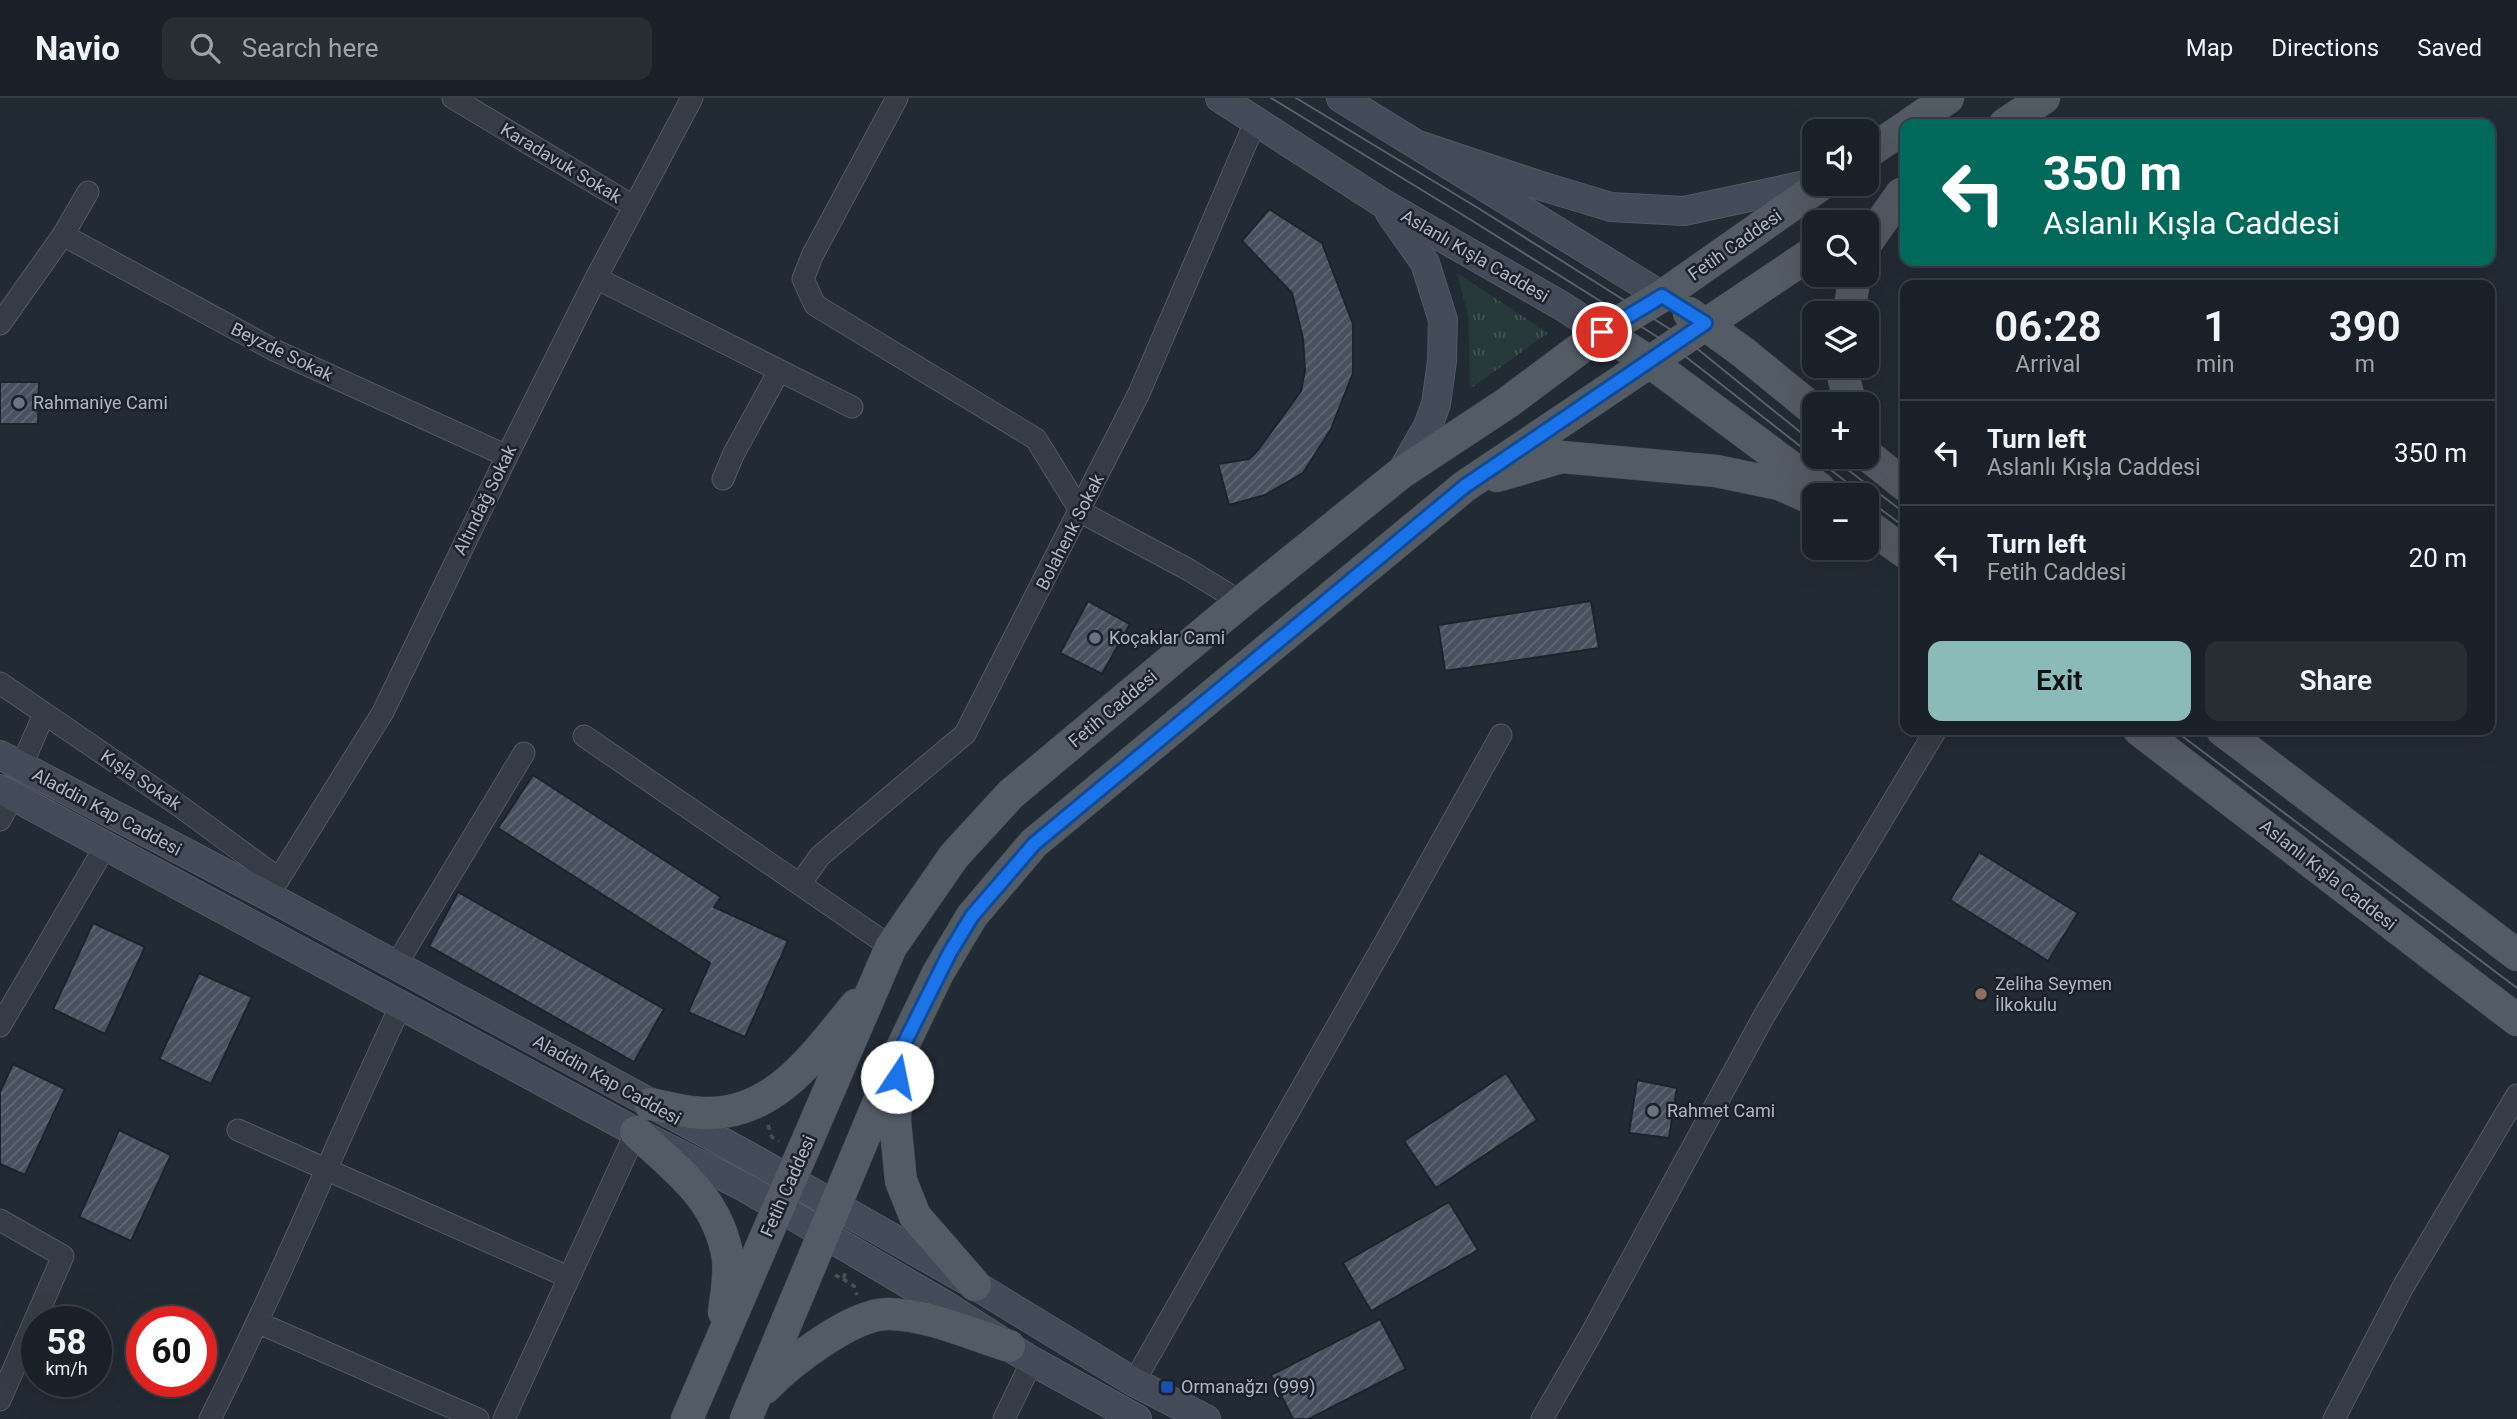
<!DOCTYPE html>
<meta charset="utf-8">
<style>
body{margin:0;font-family:Roboto,sans-serif;background:#272d33;color:#f1f3f6;height:100vh;display:flex;flex-direction:column;font-size:26px;white-space:nowrap}
*{box-sizing:border-box;margin:0}
p{font-size:23px;color:#9fa3a7}
.icon{flex:none;width:38px;height:38px;fill:none;stroke:currentColor;stroke-width:2;stroke-linecap:round;stroke-linejoin:round}
.map{position:relative;flex:1;overflow:hidden}
.drawer{position:absolute;left:1900px;top:182px;width:595px;height:455px;display:flex;flex-direction:column;background:#1a2027;border-radius:14px;box-shadow:0 7px 28px #0002,0 0 0 2px #383e44}
.drawer>*{flex:none}
.banner{position:absolute;left:1900px;top:21px;width:595px;height:147px;border-radius:14px;box-shadow:0 7px 28px #0002,0 0 0 2px #383e44;background:#00695c;color:#fff;overflow:hidden}
.tools{position:absolute;left:1802px;top:21px;display:grid;gap:14px}
.tools a{display:grid;place-items:center;width:77px;height:77px;border-radius:14px;background:#1a2027;box-shadow:0 7px 28px #0002,0 0 0 2px #383e44;font-size:35px}
.speed{position:absolute;left:21px;top:1208px;display:flex;gap:14px;font-size:35px;font-weight:700;text-align:center}
.speed>*{display:grid;place-content:center;width:91px;height:91px;border-radius:50%;background:#1a2027;box-shadow:0 7px 28px #0002,0 0 0 2px #383e44;line-height:1}
.speed small{font-size:18px;font-weight:400}
.speed .limit{border:10px solid #d22;background:#fff;color:#111}
.pin{position:absolute;display:grid;place-items:center;width:60px;height:60px;color:#fff;margin:-30px;border:4px solid #fff;border-radius:50%;box-shadow:0 2px 7px #0007}
.me{position:absolute;width:77px;margin:-38px;rotate:11deg;stroke-linejoin:round;filter:drop-shadow(0 0 5px #0008)}
.turn{display:flex;align-items:center;gap:24px;height:147px;padding:0 28px;font-size:32px}
.turn .icon{width:91px;height:91px;stroke-width:2.5}
.turn b{display:block;font-size:49px;line-height:60px}
.eta{display:flex;justify-content:space-evenly;align-items:center;height:119px;text-align:center}
.eta b{font-size:42px;font-weight:600;line-height:49px}
.button{display:flex;gap:14px;margin-top:auto;padding:14px 28px}
.button a{flex:1;height:80px;border-radius:14px;background:#8bbbb9;color:#111;font-size:28px;font-weight:600;line-height:80px;text-align:center}
.button a+a{background:#272d33;color:#f1f3f6}
ul{padding:0;list-style:none}
li{display:flex;align-items:center;gap:21px;height:105px;padding:0 28px;border-top:2px solid #383e44}
li div{flex:1}
li b{display:block;font-size:26px}
li em{font-style:normal}
header{display:flex;align-items:center;gap:42px;box-sizing:border-box;height:98px;padding:0 35px;background:#1a2027;border-bottom:2px solid #383e44}
header strong{font-size:33px}
nav{display:flex;gap:38px;margin-inline-start:auto;font-size:24px}
.search{width:490px;height:63px;background:#272d33;display:flex;align-items:center;gap:18px;box-sizing:border-box;padding:0 24px;border-radius:14px;color:#9fa3a7;font-size:26px}
.map>svg:first-child{display:block}
</style>
<header>
<strong>Navio</strong>
<div class="search"><svg class="icon" aria-label="search" viewBox="0 0 24 24"><circle cx="10" cy="10" r="6"/><path d="M15 15l6 6"/></svg>Search here</div>
<nav><a>Map</a><a>Directions</a><a>Saved</a></nav>
</header>
<div class="map">
<svg width="2517" height="1321" viewBox="0 0 2517 1321">
<defs>
<pattern id="grass-tufts" width="24" height="20" patternUnits="userSpaceOnUse" patternTransform="scale(1.75)"><rect width="24" height="20" fill="#263837"/><path d="M3 7l-1-3M5 7V3M7 7l1-3M15 17l-1-3M17 17v-4M19 17l1-3" fill="none" stroke="#435352"/></pattern>
<pattern id="building-hatch" width="6" height="6" patternUnits="userSpaceOnUse" patternTransform="scale(1.75)"><rect width="6" height="6" fill="#48515e"/><path d="M-1 1l2-2M0 6l6-6M5 7l2-2" fill="none" stroke="#606873"/></pattern>
</defs>
<rect width="100%" height="100%" fill="#222a34"/>
<path fill="url(#grass-tufts)" d="M1457 175 1548 235 1470 291 1468 218Z"/>
<path fill="url(#building-hatch)" stroke="#1c232c" stroke-width="2" d="M1269 111 1322 145 1353 226V275L1331 331 1303 375 1265 397 1229 407 1218 366 1249 361 1258 352 1301 293 1305 273 1303 241 1292 195 1242 143Z
M0 284H39L38 326H0Z
M1088 503 1130 526 1102 576 1060 555Z
M1591 503 1599 550 1445 573 1438 527Z
M533 677 721 799 714 809 788 843 745 939 688 914 710 865 498 730Z
M1979 754 2078 815 2048 863 1950 802Z
M458 794 664 911 634 964 429 848Z
M93 825 145 849 105 936 53 911Z
M199 875 252 899 211 986 159 961Z
M13 966 65 991 25 1077 0 1066V994Z
M1506 975 1537 1022 1436 1090 1404 1043Z
M1637 982 1677 990 1669 1040 1629 1035Z
M119 1032 171 1057 131 1143 79 1119Z
M1449 1104 1478 1152 1371 1213 1343 1165Z
M1380 1221 1406 1271 1309 1321H1293L1271 1277Z"/>
<g fill="none" stroke-linecap="round" stroke-linejoin="round">
<defs>
<path id="street" d="M453 0 633 108
M897 0 812 158 803 181 815 207 1036 341 1081 414 1189 472 1241 504
M63 137 274 252 507 358
M596 180 852 309
M0 226 63 137 88 94
M723 381 734 355 779 273
M0 585 181 709 279 781
M584 638 891 849
M21 669 44 616
M0 722 13 698
M800 786 820 758 965 636 1139 295 1256 22
M268 798 383 614 507 358 596 180 692 0
M396 867 524 655
M0 928 106 747
M238 1032 568 1179
M0 1122 63 1158 0 1302
M259 1225 478 1321
M1134 1284 1391 834 1501 637
M210 1321C279 1185 336 1045 401 907
M504 1321 636 1034
M1004 1321 1032 1263
M1542 1321 1591 1236 1764 918 1936 632
M2334 1321 2404 1187 2517 997"/>
<path id="secondary" d="M1220 0 1384 106 1562 208 1602 234
M1341 0 1662 198
M1418 47 1538 87 1611 109 1684 113 1815 85
M1390 115 1425 165 1443 222 1442 263 1436 306 1428 328 1401 375
M0 657 268 798 750 1059 975 1187 1134 1284 1206 1321
M0 691 636 1034 746 1090 948 1209 1032 1263 1137 1321"/>
<path id="primary" d="M1910 26 1948 0
M2005 26 2044 0
M1867 55 1906 29
M1867 144 1901 96
M1689 215 1744 255 1815 313
M1849 215 1855 177
M1602 234 1650 264 1819 390
M1845 268 1844 282 1851 306
M1867 357 1906 388
M1497 378 1562 359 1716 373 1779 386 1815 402
M1867 427 1906 455
M2139 632 2517 922
M2222 632 2517 857
M897 979 895 1023 901 1083 915 1118 975 1187
M650 1006C667 1009 686 1015 703 1015 775 1018 815 956 856 907
M636 1034C677 1072 719 1101 728 1161 730 1178 726 1198 724 1214
M765 1290C789 1265 853 1215 889 1216 930 1217 970 1236 1009 1248
M687 1321 891 849 954 758 1011 696 1241 504 1401 375 1507 305 1602 234 1662 198 1822 86
M746 1321 898 958 938 875 972 818 1034 745 1465 388 1815 153"/>
</defs>
<use href="#street" stroke="#525963" stroke-width="23"/>
<use href="#secondary" stroke="#525963" stroke-width="30"/>
<use href="#primary" stroke="#3e454f" stroke-width="33"/>
<path stroke="#435355" stroke-width="3.5" stroke-dasharray="5 5" stroke-linecap="butt" d="M768 1027 772 1039 779 1043
M835 1177 843 1181 846 1174
M843 1181 854 1188 857 1197"/>
<use href="#street" stroke="#353c45" stroke-width="21"/>
<use href="#secondary" stroke="#434b58" stroke-width="28"/>
<use href="#primary" stroke="#535b65" stroke-width="32"/>
<path stroke="#57606c" stroke-width="2" d="M1271 0 1471 122 1672 248 1863 397
M1296 0 1478 110 1684 240 1815 346
M1831 359 1906 416
M1867 401 1906 430
M2174 632 2517 890"/>
</g>
<g fill="none" stroke-linecap="round" stroke-linejoin="round">
<defs>
<path id="route" d="M897 979 898 958 949 856 972 818 1034 746 1465 388 1705 225 1662 198 1602 234"/>
</defs>
<use href="#route" stroke="#114b97" stroke-width="18"/>
<use href="#route" stroke="#1a73e8" stroke-width="12"/>
</g>
<g fill="#6b7280" stroke="#1a212a" stroke-width="2.5">
<circle cx="19" cy="305" r="7"/>
<circle cx="1095" cy="540" r="7"/>
<circle cx="1653" cy="1013" r="7"/>
</g>
<circle fill="#8d6e63" stroke="#1a212a" stroke-width="2.5" cx="1981" cy="896" r="7"/>
<rect fill="#1a4fb4" stroke="#1a212a" stroke-width="2.5" x="1160" y="1282" width="14" height="14" rx="3.5"/>
<g text-anchor="middle" stroke-width="5" stroke-linejoin="round" paint-order="stroke">
<g font-size="18" fill="#afb6c2" stroke="#1a212a">
<text transform="translate(561 65) rotate(31)" y="6">Karadavuk Sokak</text>
<text transform="translate(1735 147) rotate(-35)" y="6">Fetih Caddesi</text>
<text transform="translate(1475 158) rotate(30)" y="6">Aslanlı Kışla Caddesi</text>
<text transform="translate(282 254) rotate(26)" y="6">Beyzde Sokak</text>
<text transform="translate(485 402) rotate(-64)" y="6">Altındağ Sokak</text>
<text transform="translate(1070 434) rotate(-63)" y="6">Bolahenk Sokak</text>
<text transform="translate(1113 611) rotate(-40)" y="6">Fetih Caddesi</text>
<text transform="translate(141 682) rotate(34)" y="6">Kışla Sokak</text>
<text transform="translate(107 714) rotate(28)" y="6">Aladdin Kap Caddesi</text>
<text transform="translate(2328 777) rotate(38)" y="6">Aslanlı Kışla Caddesi</text>
<text transform="translate(607 982) rotate(29)" y="6">Aladdin Kap Caddesi</text>
<text transform="translate(788 1088) rotate(-66)" y="6">Fetih Caddesi</text>
</g>
<g font-size="18" fill="#afb6c2" stroke="#1a212a" text-anchor="start">
<text x="33" y="311">Rahmaniye Cami</text>
<text x="1109" y="546">Koçaklar Cami</text>
<text x="1995" y="892">Zeliha Seymen<tspan x="1995" dy="21">İlkokulu</tspan></text>
<text x="1667" y="1019">Rahmet Cami</text>
<text x="1181" y="1295">Ormanağzı (999)</text>
</g>
</g>
</svg>
<div class="tools">
<a><svg class="icon" aria-label="sound" viewBox="0 0 24 24"><path d="M4 9h4l5-4v14l-5-4H4zM17 9q2 3 0 6"/></svg></a>
<a><svg class="icon" aria-label="search" viewBox="0 0 24 24"><circle cx="10" cy="10" r="6"/><path d="M15 15l6 6"/></svg></a>
<a><svg class="icon" aria-label="layers" viewBox="0 0 24 24"><path d="M12 4l9 5-9 5-9-5zM3 14l9 5 9-5"/></svg></a>
<a>+</a>
<a>−</a>
</div>
<div class="speed"><div>58<small>km/h</small></div><div class="limit">60</div></div>
<div class="pin" style="left:1602px;top:234px;background:#d93025"><svg class="icon" aria-label="arrive" viewBox="0 0 24 24"><path d="M6 21V4h12l-3 4 3 4H6"/></svg></div>
<svg class="me" style="left:897px;top:979px" viewBox="-20 -20 40 40"><circle r="19" fill="#fff"/><path d="M0-13L10 11 0 6-10 11z" fill="#1a73e8"/></svg>
<div class="banner">
<div class="turn"><svg class="icon" aria-label="left" viewBox="0 0 24 24"><path d="M17 20v-9H6M10 6l-5 5 5 5"/></svg><div><b>350 m</b>Aslanlı Kışla Caddesi</div></div>
</div>
<section class="drawer">
<div class="eta">
<div><b>06:28</b><p>Arrival</p></div>
<div><b>1</b><p>min</p></div>
<div><b>390</b><p>m</p></div>
</div>
<ul>
<li><svg class="icon" aria-label="left" viewBox="0 0 24 24"><path d="M17 20v-9H6M10 6l-5 5 5 5"/></svg><div><b>Turn left</b><p>Aslanlı Kışla Caddesi</p></div><em>350 m</em></li>
<li><svg class="icon" aria-label="left" viewBox="0 0 24 24"><path d="M17 20v-9H6M10 6l-5 5 5 5"/></svg><div><b>Turn left</b><p>Fetih Caddesi</p></div><em>20 m</em></li>
</ul>
<div class="button"><a>Exit</a><a>Share</a></div>
</section>
</div>
